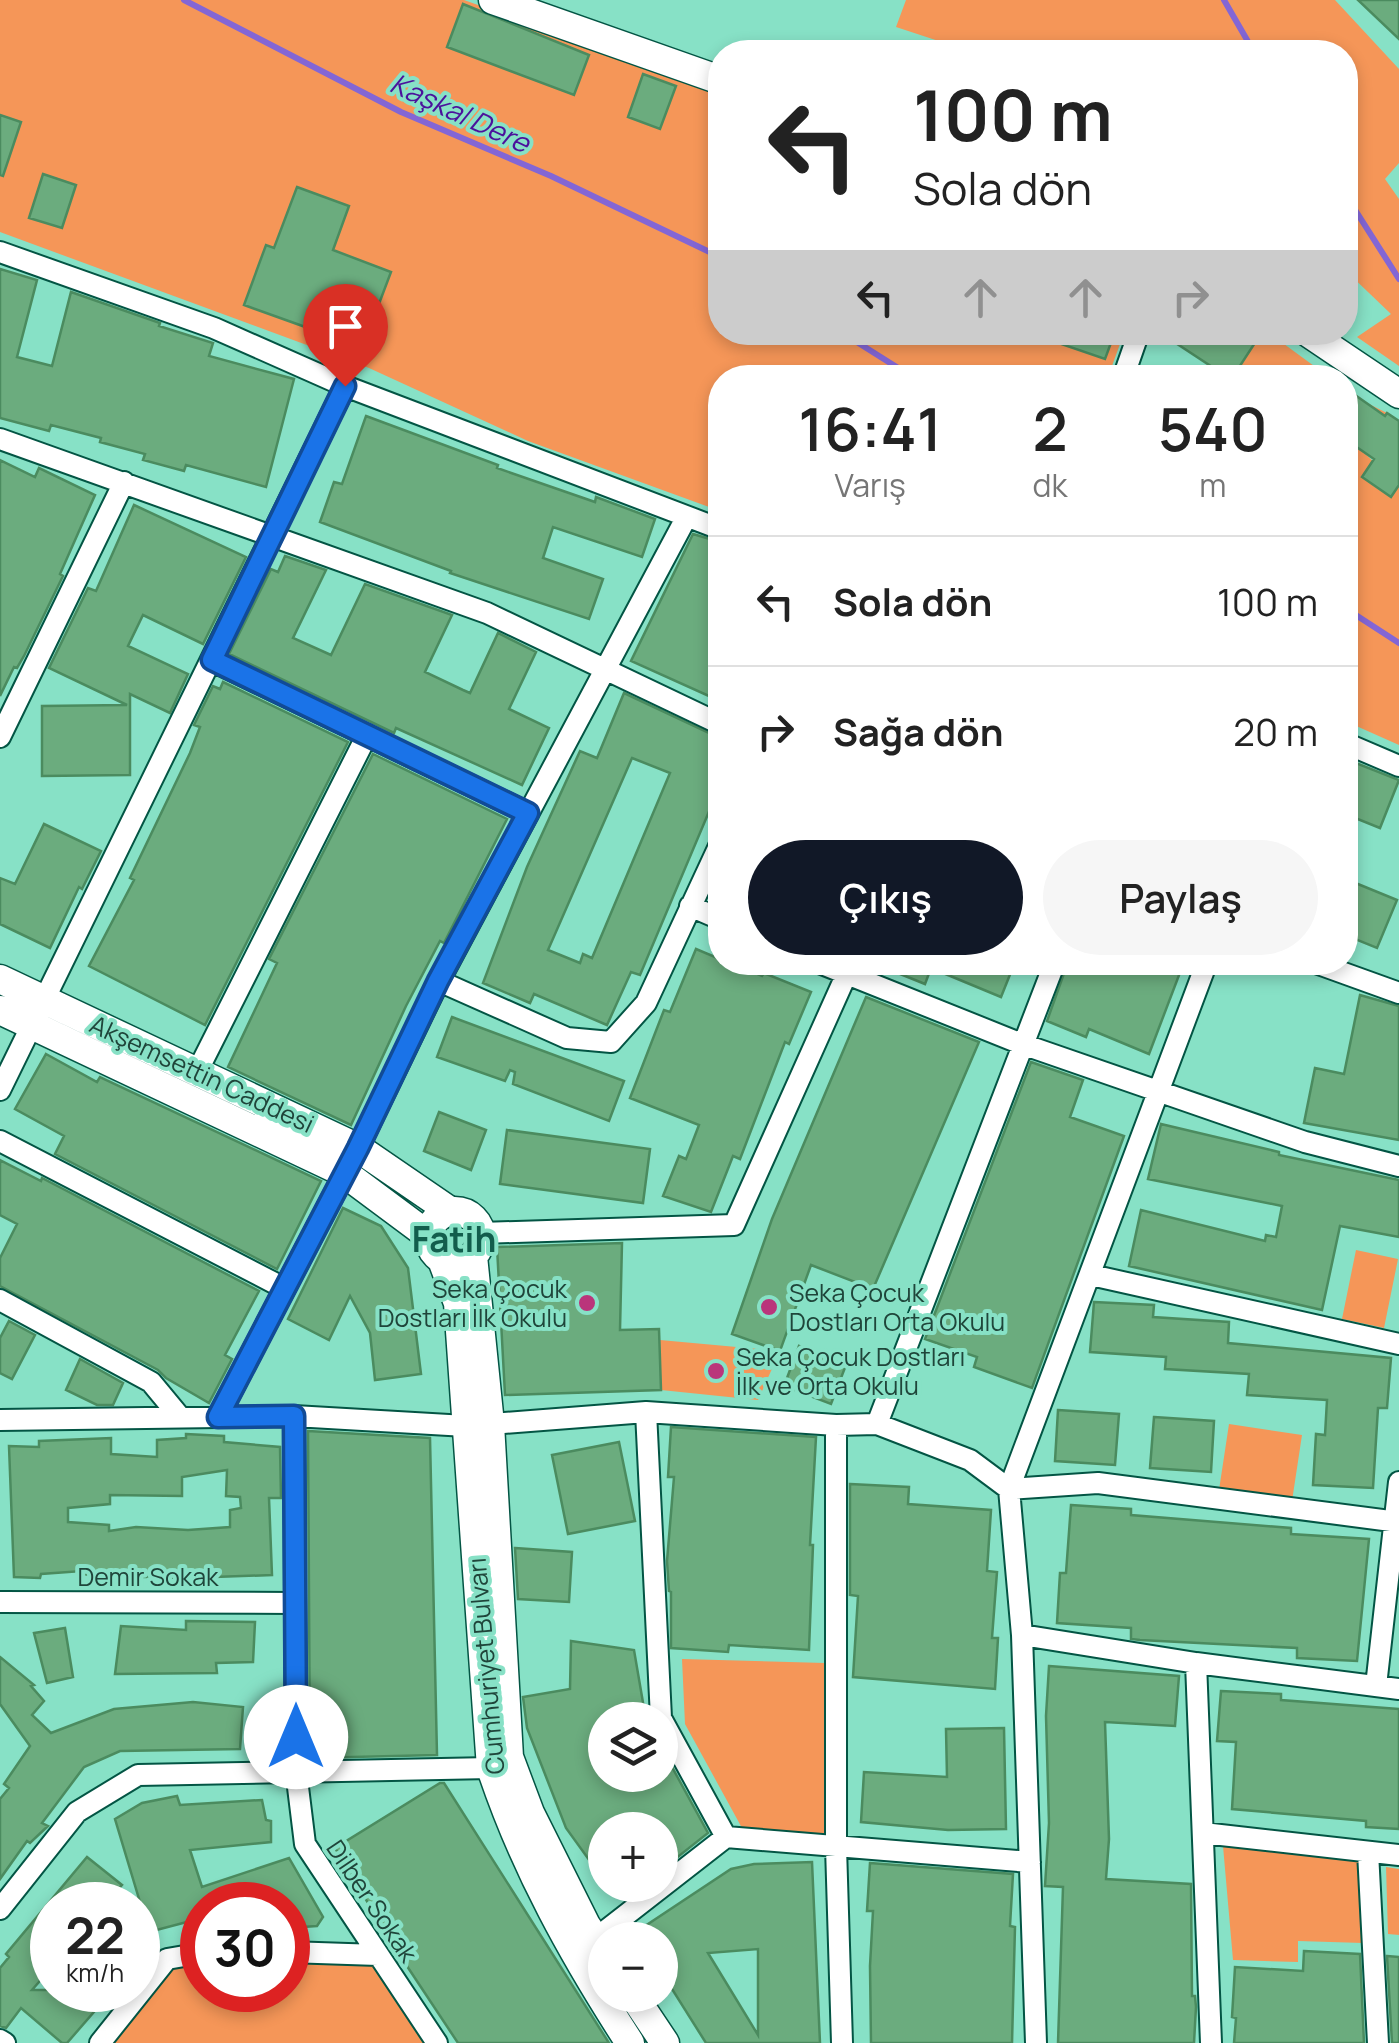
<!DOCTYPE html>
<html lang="tr">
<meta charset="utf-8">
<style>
body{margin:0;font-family:Manrope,sans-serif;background:#f6f6f6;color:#222;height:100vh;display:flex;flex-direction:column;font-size:38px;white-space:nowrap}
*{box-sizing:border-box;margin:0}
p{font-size:32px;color:#767676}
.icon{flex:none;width:55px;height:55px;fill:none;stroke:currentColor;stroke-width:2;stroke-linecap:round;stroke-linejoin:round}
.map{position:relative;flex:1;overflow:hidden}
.drawer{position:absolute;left:708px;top:365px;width:650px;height:610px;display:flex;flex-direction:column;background:#fff;border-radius:40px;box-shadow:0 5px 15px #0003}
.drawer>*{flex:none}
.top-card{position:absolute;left:708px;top:40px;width:650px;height:305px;border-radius:40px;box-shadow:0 5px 15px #0003;background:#fff;color:#222;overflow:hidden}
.fabs{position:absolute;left:588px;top:1702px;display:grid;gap:20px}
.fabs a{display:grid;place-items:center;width:90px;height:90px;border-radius:50%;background:#fff;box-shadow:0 5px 15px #0003;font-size:50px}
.speed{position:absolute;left:30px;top:1882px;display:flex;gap:20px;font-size:50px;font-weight:700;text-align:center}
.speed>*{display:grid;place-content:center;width:130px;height:130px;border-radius:50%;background:#fff;box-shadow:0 5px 15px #0003;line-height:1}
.speed small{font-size:25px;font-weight:400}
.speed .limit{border:15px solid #d22;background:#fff;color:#111}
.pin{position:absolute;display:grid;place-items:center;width:85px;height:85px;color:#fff;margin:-102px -42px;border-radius:50% 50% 50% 0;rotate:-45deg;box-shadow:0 0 10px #0007}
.pin .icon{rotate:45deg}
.me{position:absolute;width:110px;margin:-55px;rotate:0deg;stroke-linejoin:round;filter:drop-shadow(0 0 8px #0008)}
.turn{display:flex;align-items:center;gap:35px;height:210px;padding:0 40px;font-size:45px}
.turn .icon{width:130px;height:130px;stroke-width:2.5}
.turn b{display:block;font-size:70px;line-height:85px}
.lanes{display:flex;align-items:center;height:95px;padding:0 40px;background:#0003;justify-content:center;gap:50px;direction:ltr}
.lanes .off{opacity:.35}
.eta{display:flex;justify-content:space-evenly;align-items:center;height:170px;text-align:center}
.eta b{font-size:60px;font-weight:600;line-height:70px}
.primary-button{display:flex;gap:20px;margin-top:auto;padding:20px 40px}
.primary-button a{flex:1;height:115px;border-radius:60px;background:#111827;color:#fff;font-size:40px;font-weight:600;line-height:115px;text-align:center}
.primary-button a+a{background:#f6f6f6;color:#222}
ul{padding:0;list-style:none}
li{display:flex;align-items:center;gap:30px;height:130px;padding:0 40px;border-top:2px solid #e0e0e0}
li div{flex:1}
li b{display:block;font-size:38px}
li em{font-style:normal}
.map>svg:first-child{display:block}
</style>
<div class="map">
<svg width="1399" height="2043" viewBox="0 0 1399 2043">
<rect width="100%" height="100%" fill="#87e1c6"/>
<path fill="#f59658" d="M0 0H464L720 92V332L1124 333 1108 377 720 378V511L528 441 369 368 0 232Z
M906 0H1335L1399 69V163L1385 179 1399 199V366L1357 337 1391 314 1345 270V52H972L896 27Z
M1256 332 1269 333 1325 374 1322 378H1225L1232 369 1236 371 1259 338Z
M1363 401 1387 413 1362 451 1399 485V745L1345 721V427Z
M1356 1250 1398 1259 1384 1328 1342 1319Z
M660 1340 780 1351 758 1400 661 1390Z
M1229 1424 1302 1435 1292 1501 1219 1490Z
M682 1659 825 1663V1835L742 1828 685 1724Z
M1223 1846 1359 1858 1363 1943 1298 1941V1962L1233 1960Z
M1386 1867 1399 1869V1935L1388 1934Z
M288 1952 378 1955 437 2043H100L167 1959 202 1953V1990H288Z"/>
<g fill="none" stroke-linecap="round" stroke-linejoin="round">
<path stroke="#8366d5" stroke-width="6" d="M184 0 401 112 551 176 720 257
M1224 0 1254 52
M1345 194 1399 279
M841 332 914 378
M1345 608 1399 643"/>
</g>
<path fill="#6bac7e" stroke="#4b8b5f" stroke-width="2.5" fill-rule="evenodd" d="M1358 0H1399V39Z
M463 4 589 55 574 95 447 47Z
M643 74 676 86 660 129 628 117Z
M0 115 21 122 3 176 0 175Z
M43 174 76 185 62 228 29 218Z
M297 187 349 206 333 250 391 272 365 341 313 322 311 329 244 305 266 245 274 248Z
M0 269 37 280 17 357 52 366 71 292 160 323 159 326 213 343 209 356 294 379 266 487 186 465 184 471 143 460 145 454 100 442 101 438 51 425 49 431 0 418Z
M1036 332H1115L1105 359 1035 335Z
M1159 332H1262L1236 372 1232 369 1226 376Z
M1345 388 1385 416 1387 413 1399 421V485L1391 497 1362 477 1374 459 1345 439Z
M366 416 498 465 497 468 595 502 596 497 655 519 642 557 553 527 543 558 603 579 589 619 450 573 451 571 320 522 334 482 342 484Z
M0 460 35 477 39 468 95 495 60 574 63 576 24 656 17 668 14 667 0 696Z
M134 505 246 557 203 644 143 615 128 646 188 674 170 713 130 694V775L42 776V706L127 705 49 668 88 588 96 591Z
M693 534 720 542V701L631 661Z
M285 556 326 570 293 638 331 655 365 584 452 615 425 672 463 690 470 693 498 633 536 652 509 709 549 728 522 785 396 728 394 733 229 654 271 569 278 572Z
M223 682 348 742 205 1025 89 966 134 880 130 878 190 753 200 727 194 725 213 686 220 689Z
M624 693 720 738V797L716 795 640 975 631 972 607 1025 534 994 530 1003 483 983 527 867 580 751 597 758ZM632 758 670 773 592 958 583 954 580 963 548 950Z
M373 754 507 819 444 943 440 941 406 1006 351 1125 228 1067 277 963 269 959Z
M1356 763 1399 780 1380 828 1345 814V791Z
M44 824 101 851 82 889 79 887 50 948 0 924V878L15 884Z
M1353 882 1397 900 1377 948 1345 935V903Z
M696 949 720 959V962H730L762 976 764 973 811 992 789 1044 785 1042 740 1159 733 1156 711 1212 663 1196 679 1156 686 1159 699 1125 630 1098 664 1010 670 1012Z
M934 962H1015L1001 997 931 968 925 984 873 963Z
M1068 962H1184L1149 1054 1089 1029 1086 1037 1047 1021Z
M1360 995 1399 1006V1140L1304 1123 1315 1068 1344 1074Z
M866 997 979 1042 873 1289 811 1265 780 1351 732 1334 772 1219Z
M452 1017 624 1081 609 1121 513 1084 515 1072 510 1070 505 1081 437 1057Z
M46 1054 97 1082 100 1077 321 1181 277 1269 55 1154 64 1136 15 1109Z
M1031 1062 1083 1080 1070 1117 1124 1136 1032 1388 974 1367 977 1357 925 1339Z
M439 1112 486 1130 471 1170 424 1151Z
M1161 1124 1279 1152V1155L1399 1180V1237L1340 1226 1322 1310 1129 1266 1141 1210 1265 1241 1266 1235 1276 1237 1282 1206 1148 1179Z
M507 1130 650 1149 643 1203 500 1184Z
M0 1160 41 1181 42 1178 259 1291 225 1355 232 1359 209 1403 166 1378 158 1370 0 1286V1258L17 1224 0 1215Z
M343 1208 381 1226 408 1268 421 1374 375 1380 370 1333 350 1296 329 1340 288 1319Z
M622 1243 620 1330 659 1329 661 1390 505 1395 497 1247Z
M1094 1302 1154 1305 1153 1317 1229 1322 1228 1343 1391 1358 1387 1408H1378L1373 1488 1313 1485 1316 1434 1325 1435 1327 1400 1247 1395 1249 1374 1165 1369 1166 1357 1090 1352Z
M9 1321 35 1335 12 1379 0 1373V1338Z
M799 1346 846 1365 831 1404 784 1386Z
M80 1359 123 1383 113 1405H97L66 1390Z
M1058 1410 1119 1414 1115 1465 1055 1461Z
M1154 1417 1214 1421 1211 1472 1150 1468Z
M671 1427 816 1437 810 1545H813L809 1650 729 1645 728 1652 671 1648V1592L669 1591 667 1561 674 1477H668Z
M308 1431 430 1438 437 1755 310 1758Z
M186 1434 224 1436V1442L280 1447 281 1498H269L272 1575 186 1578 107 1576 82 1574V1571L41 1574 40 1578 14 1577 9 1446 39 1447V1441L111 1438V1454L157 1457V1440L186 1438ZM227 1470 226 1496 240 1497 241 1508 230 1510V1527L188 1530 136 1527 109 1531V1525L68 1522V1508L110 1504V1495L182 1496V1477Z
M619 1442 635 1521 568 1534 552 1455Z
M850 1484 909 1487 908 1504 991 1510 987 1571 997 1572 992 1638H998L995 1689 853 1677 858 1596 850 1595Z
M1071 1505 1131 1509V1515L1291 1528V1534L1369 1539 1357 1661 1297 1658V1648L1140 1640 1131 1639V1628L1057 1623 1060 1573H1066Z
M515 1548 572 1552 569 1602 518 1599Z
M186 1621 255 1622 253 1662 216 1663 217 1673 115 1674 121 1626 186 1630Z
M65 1628 73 1677 47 1683 34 1633Z
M571 1641 634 1650 646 1720H605V1775H660V1745L708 1833 660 1871V1830H605V1882L566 1828 527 1728 523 1697 570 1689Z
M0 1657 34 1685 31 1686 44 1701 32 1715 51 1733 114 1709 193 1702 243 1707 240 1749 120 1751 84 1767 42 1823 48 1826 30 1843 27 1841 0 1879V1799L9 1788 4 1784 30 1746 0 1704Z
M1049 1666 1179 1676 1175 1726 1105 1722 1109 1839 1106 1879 1191 1884 1192 1996H1195L1196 2007 1194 2043H1058L1063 1887 1045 1886 1049 1823 1046 1716Z
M1221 1691 1281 1694V1700L1399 1709V1829L1366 1827V1821L1232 1809 1236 1742 1217 1741Z
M1004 1728 1006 1829 948 1830 861 1822 864 1772 947 1777 946 1729Z
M440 1783H444L609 2043H458L395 1948 335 1848Z
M177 1796 180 1805 262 1800 266 1820 271 1821V1842L190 1850 202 1887 289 1858 323 1917 317 1926 288 1928V1905H202V1918L149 1932 115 1819 142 1803Z
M87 1857 122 1885 104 1905H52V1967L32 1990H113L67 2043H62L21 2008 6 2028 0 2026V1968L9 1957 6 1954Z
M812 1862 820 2043H706L660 1970V1940H624L731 1869 754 1864ZM758 1949V2035L708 1953Z
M870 1863 1013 1874 1010 1926 1015 1927 1012 2043H871L870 1966 873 1911H867Z
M1304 1951 1360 1954 1364 2043H1234L1236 2018 1232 2017 1235 1967 1303 1971Z
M1387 1956 1399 1957V2043H1392Z"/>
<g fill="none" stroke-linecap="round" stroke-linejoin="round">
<defs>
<path id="minor" d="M0 252 214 328 345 386 720 529
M1123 378 1139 332
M0 439 487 613 720 724
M212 661 528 813
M0 737 124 482
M1345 743 1399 766
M690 906 720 919
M817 962 1022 1044 1305 1142 1399 1166
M1207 962 1009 1489 1098 1483 1399 1522
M1313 962 1399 993
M439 981 567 1038 611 1042 646 1003 720 844
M197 1072 367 735
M0 1090 345 386
M0 1141 284 1288
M481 1233 734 1225 852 962
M1091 1275 1399 1344
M0 1300 151 1382 180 1417
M646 1412 661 1718 726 1837 1030 1862
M294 1416 296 1771 305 1844 437 2043
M218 1417 358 1148 439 981 686 518
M0 1420 294 1416 466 1426 646 1412 836 1425 877 1424 970 1460 1009 1489 1022 1635 1036 2043
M877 1424 1055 962
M836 1425V1847L842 2043
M0 1602 295 1603
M1022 1635 1196 1663 1399 1689
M1196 1663 1211 2043
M1376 1686 1399 1482
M1203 1833 1399 1855
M1368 1852 1378 2043
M0 1909 77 1812 138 1775 491 1768 503 1761
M586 1946 726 1837
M288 1952 378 1955
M0 2040 5 2043
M100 2043 167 1959 202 1953"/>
<path id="secondary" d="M493 0 720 80
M1307 332 1399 394
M0 979 358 1148 450 1211
M0 1010 343 1172 429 1236
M429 1237a26 26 0 1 1 52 0a26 26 0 1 1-52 0Z
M473 1256 490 1424 509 1757 530 1813 586 1925 605 1954
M442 1260 458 1303 491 1768C524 1867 573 1955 630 2043
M633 1995 665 2043"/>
</defs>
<use href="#minor" stroke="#035544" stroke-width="24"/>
<use href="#secondary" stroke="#035544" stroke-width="31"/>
<use href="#minor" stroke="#fff" stroke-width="20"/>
<use href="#secondary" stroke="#fff" stroke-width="28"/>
</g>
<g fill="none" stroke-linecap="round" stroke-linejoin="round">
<defs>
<path id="route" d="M296 1737 294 1416 218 1417 358 1148 438 981 528 813 212 660 345 386"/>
</defs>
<use href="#route" stroke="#114b97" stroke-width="25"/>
<use href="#route" stroke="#1a73e8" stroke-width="18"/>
</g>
<g fill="#ba357b" stroke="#87e1c6" stroke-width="4">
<circle cx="587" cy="1303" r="10"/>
<circle cx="769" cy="1307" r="10"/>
<circle cx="716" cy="1371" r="10"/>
</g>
<g text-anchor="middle" stroke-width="8" stroke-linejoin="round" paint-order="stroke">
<g font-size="25" fill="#1f453a" stroke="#87e1c6">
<text transform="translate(202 1074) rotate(25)" y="9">Akşemsettin Caddesi</text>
<text x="148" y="1586">Demir Sokak</text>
<text transform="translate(486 1666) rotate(-95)" y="9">Cumhuriyet Bulvarı</text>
<text transform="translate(372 1901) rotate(56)" y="9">Dilber Sokak</text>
</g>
<g font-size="25" fill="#1f453a" stroke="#87e1c6" text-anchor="start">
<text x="567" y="1298" text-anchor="end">Seka Çocuk<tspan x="567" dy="29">Dostları İlk Okulu</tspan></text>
<text x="789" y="1302">Seka Çocuk<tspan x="789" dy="29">Dostları Orta Okulu</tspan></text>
<text x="736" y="1366">Seka Çocuk Dostları<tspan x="736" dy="29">İlk ve Orta Okulu</tspan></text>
</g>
<g font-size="28" font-style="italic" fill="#4b129c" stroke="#87e1c6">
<text transform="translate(460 113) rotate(25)" y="10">Kaşkal Dere</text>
</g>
<g font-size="35" font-weight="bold" fill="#125d4c" stroke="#87e1c6">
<text x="454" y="1252">Fatih</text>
</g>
</g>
</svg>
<div class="fabs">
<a><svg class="icon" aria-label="layers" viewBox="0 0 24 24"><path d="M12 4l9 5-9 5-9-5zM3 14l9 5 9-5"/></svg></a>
<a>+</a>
<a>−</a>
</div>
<div class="speed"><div>22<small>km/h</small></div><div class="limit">30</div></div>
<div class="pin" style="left:345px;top:386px;background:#d93025"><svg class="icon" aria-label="arrive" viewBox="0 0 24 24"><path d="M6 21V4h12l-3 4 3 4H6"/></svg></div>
<svg class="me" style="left:296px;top:1737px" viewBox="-20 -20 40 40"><circle r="19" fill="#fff"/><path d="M0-13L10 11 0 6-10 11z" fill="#1a73e8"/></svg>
<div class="top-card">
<div class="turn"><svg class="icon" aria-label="left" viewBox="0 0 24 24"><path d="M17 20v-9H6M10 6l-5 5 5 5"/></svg><div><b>100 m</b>Sola dön</div></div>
<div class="lanes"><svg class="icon" aria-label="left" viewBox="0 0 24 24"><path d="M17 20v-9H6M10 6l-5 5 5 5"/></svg><svg class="icon off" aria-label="ahead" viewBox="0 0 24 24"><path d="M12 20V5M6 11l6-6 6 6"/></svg><svg class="icon off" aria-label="ahead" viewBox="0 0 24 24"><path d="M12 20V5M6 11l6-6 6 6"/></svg><svg class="icon off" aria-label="right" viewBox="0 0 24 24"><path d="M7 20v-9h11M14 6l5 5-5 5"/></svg></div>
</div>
<section class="drawer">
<div class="eta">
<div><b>16:41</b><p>Varış</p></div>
<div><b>2</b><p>dk</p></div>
<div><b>540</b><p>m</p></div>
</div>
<ul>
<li><svg class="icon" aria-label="left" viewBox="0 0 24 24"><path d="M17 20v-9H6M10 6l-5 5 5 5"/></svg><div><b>Sola dön</b></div><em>100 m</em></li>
<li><svg class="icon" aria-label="right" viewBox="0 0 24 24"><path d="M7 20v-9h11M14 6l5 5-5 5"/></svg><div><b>Sağa dön</b></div><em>20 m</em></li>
</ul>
<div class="primary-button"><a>Çıkış</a><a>Paylaş</a></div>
</section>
</div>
